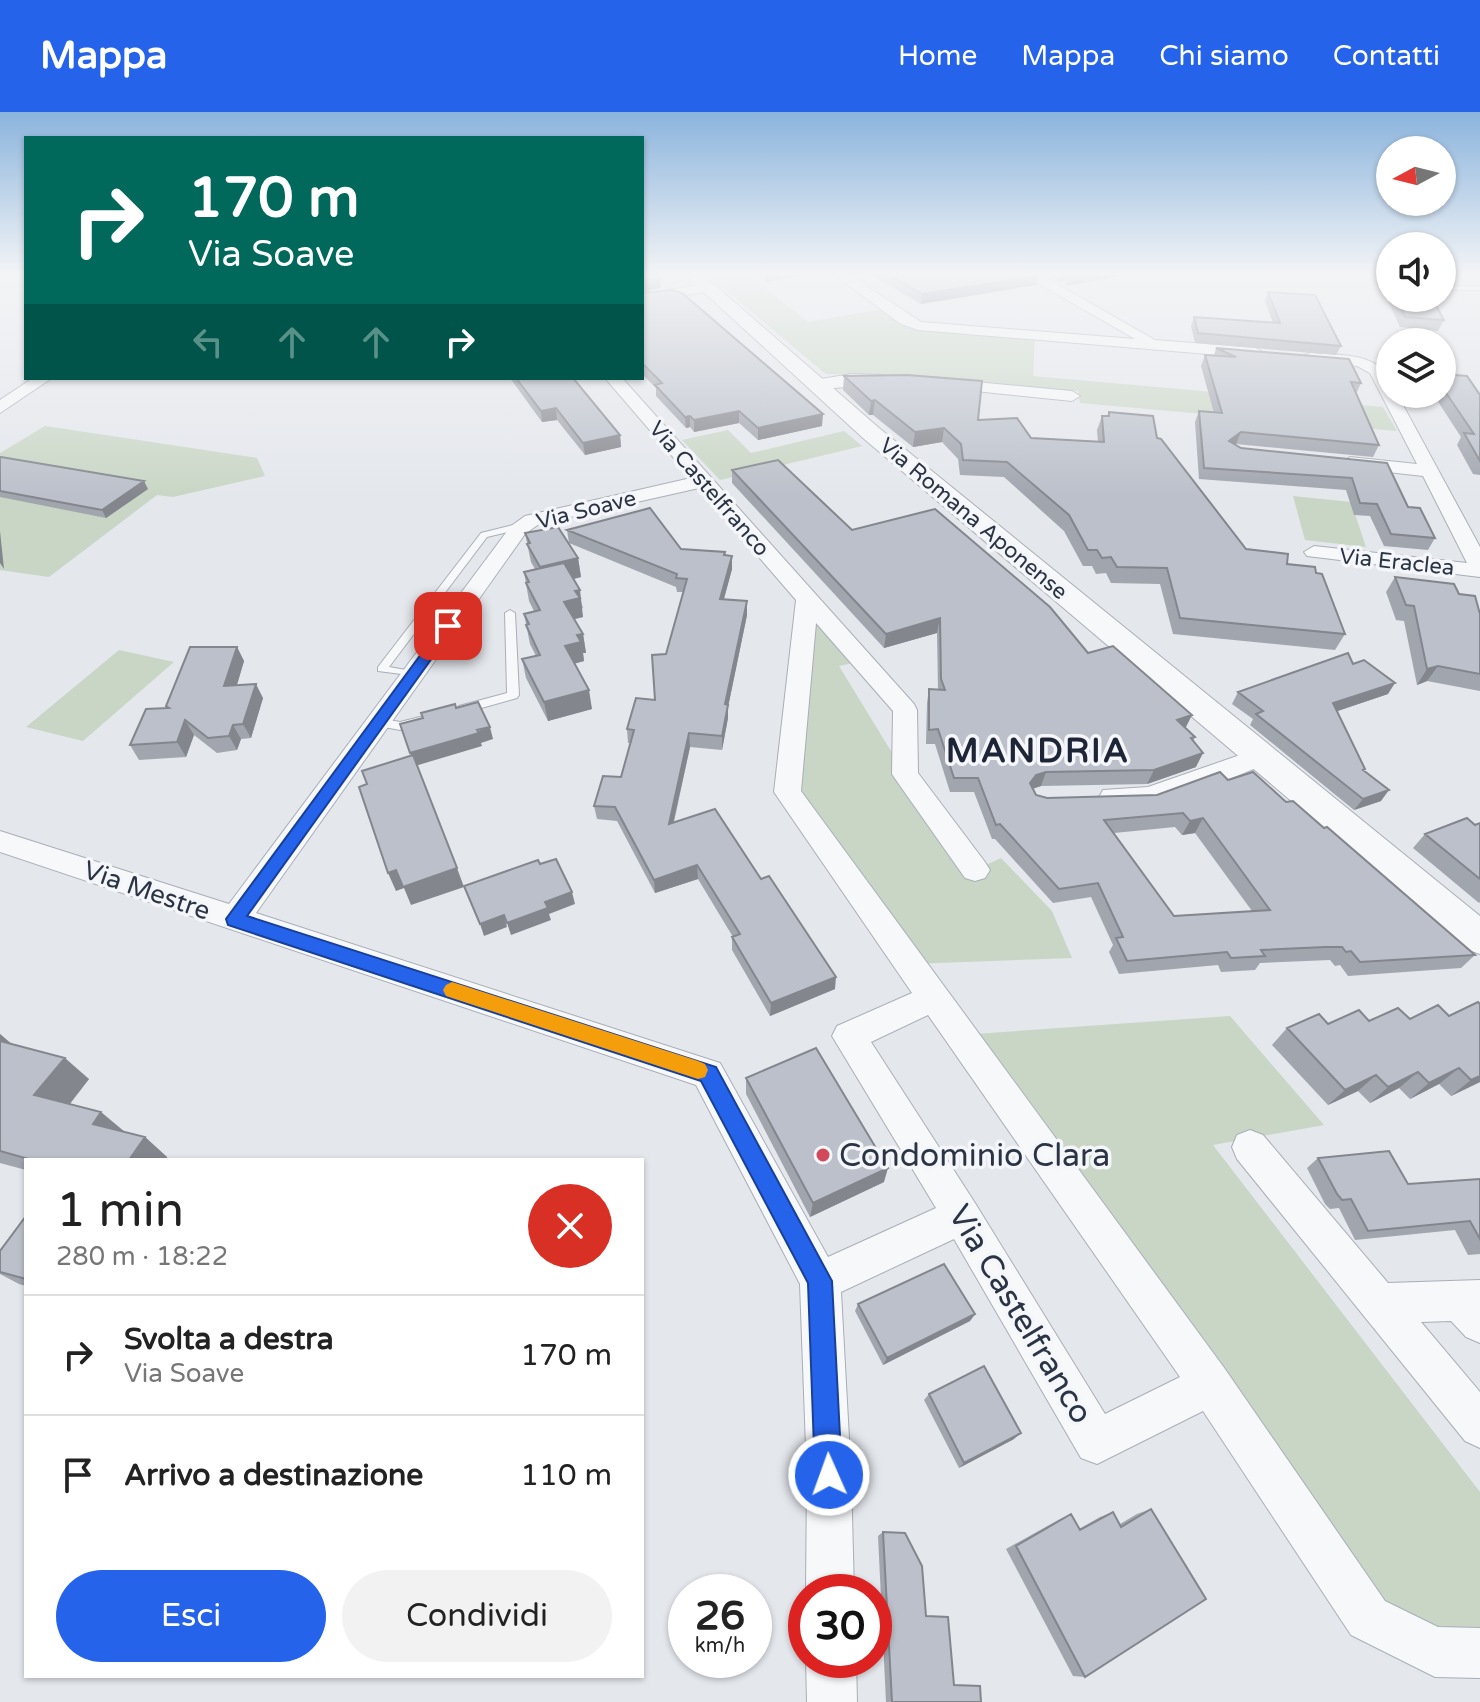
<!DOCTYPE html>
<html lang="it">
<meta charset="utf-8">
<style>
body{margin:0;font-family:"Varela Round",sans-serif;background:#f2f2f2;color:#222;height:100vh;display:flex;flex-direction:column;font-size:30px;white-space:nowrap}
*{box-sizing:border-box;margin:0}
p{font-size:26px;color:#767676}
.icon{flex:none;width:44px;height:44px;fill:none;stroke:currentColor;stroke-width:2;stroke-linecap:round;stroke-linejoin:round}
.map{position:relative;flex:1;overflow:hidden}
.sheet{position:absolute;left:24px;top:1046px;width:620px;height:520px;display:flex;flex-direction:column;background:#fff;border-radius:0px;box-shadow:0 2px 6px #0004}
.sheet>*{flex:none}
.guide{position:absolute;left:24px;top:24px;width:620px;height:244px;border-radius:0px;box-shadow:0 2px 6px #0004;background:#00695c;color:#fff;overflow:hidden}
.needle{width:52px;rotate:263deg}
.controls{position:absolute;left:1376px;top:24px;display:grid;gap:16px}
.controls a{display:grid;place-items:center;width:80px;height:80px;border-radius:50%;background:#fff;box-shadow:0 2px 6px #0004;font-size:40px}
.speed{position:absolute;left:668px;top:1462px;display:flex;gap:16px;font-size:40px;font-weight:700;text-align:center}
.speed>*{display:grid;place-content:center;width:104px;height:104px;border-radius:50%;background:#fff;box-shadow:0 2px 6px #0004;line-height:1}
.speed small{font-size:20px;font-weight:400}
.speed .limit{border:12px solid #d22;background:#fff;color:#111}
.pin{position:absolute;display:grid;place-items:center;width:68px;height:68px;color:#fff;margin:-34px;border-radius:16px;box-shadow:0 4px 12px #0006}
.me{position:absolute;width:88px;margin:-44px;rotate:358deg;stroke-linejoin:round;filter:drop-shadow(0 0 6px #0008)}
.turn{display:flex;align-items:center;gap:28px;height:168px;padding:0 32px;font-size:36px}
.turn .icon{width:104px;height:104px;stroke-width:2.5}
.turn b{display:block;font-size:56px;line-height:68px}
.lanes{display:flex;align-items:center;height:76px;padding:0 32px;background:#0003;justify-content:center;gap:40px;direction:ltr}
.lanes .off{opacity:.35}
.round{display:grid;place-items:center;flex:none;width:84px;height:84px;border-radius:42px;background:#f2f2f2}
.headline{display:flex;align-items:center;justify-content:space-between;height:136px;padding:0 32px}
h1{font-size:48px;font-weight:600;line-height:60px}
.button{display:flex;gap:16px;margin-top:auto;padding:16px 32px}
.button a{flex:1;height:92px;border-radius:48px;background:#2563eb;color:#fff;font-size:32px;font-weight:600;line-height:92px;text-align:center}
.button a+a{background:#f2f2f2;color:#222}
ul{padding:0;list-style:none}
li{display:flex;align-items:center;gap:24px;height:120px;padding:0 32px;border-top:2px solid #e0e0e0}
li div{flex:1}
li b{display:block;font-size:30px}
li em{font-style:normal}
header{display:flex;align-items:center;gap:48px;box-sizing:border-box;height:112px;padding:0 40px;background:#2563eb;color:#fff}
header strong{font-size:38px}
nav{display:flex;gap:44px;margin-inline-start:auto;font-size:28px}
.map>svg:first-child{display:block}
</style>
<header>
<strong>Mappa</strong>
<nav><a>Home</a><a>Mappa</a><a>Chi siamo</a><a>Contatti</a></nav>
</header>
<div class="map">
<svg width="1480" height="1590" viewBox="0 0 1480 1590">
<rect width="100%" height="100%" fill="#e4e7ec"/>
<path fill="#c9d6c5" d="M706 162H747L808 210 883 197 903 211 1035 226 1033 264 1383 295 1397 319 1080 291 1078 279 896 264 826 262Z
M45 314 257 346 265 364 173 385 157 383 49 465 0 458V341Z
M728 318 751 341 844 319 862 334 720 368 682 328Z
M1293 384 1351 390 1366 435 1305 428Z
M807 487 862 549 839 554 905 662 975 758 1001 746 1052 799 1072 846 911 852 787 680Z
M119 538 174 550 83 629 26 615Z
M1230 904 1324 1013 1213 1033 1480 1380V1541L1368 1506 961 923Z"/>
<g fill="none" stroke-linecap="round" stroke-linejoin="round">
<defs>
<path id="service" d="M1366 162C1375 162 1381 167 1390 169V173L1377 170Z
M1442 174H1480V178H1442Z
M525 410 530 413 528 415 487 425 389 555 417 560V564L378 559V555L481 421Z
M510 498 515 501 519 583 517 586 467 600H459V594L507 581 505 501Z
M420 605 424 606V612L400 618 373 613 371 610 377 606 400 610Z"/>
<path id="minor" d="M833 162H849L921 210 1135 227 1022 162H1039L1155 228 1256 236 1264 241 1256 246 918 218 901 212Z
M707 172 714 176 712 179 642 190V182Z
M1311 241C1343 244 1390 239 1390 282H1397L1480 435V465L1307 444 1304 440 1314 434 1467 451 1423 364 1343 355 1341 351 1350 345 1417 352 1370 261 1357 254 1305 249V243Z
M852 262 883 263 891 268C885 273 828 276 814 278L806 273 814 268Z
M33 266H52L0 301V288Z
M605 266H622L914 592 917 598 918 661 985 750 990 758 985 766 975 769 965 766 896 668 892 662 893 599 816 511 801 679 1225 1257 1385 1489 1438 1515 1480 1516V1566L1435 1565 1351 1523 1203 1299 1097 1352 1081 1346 954 1127 841 1180 851 1363 854 1480H806L807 1363 800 1172 696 973 0 740V719L229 792 511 414 525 404 691 366ZM699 376 796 488 774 680 912 881 837 914 832 924 936 1096 828 1145 720 951 256 801 525 422 539 412ZM928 903 1180 1265 1105 1302 975 1091 871 930Z
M943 267 1072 279 1080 284 1072 289 937 275V269Z
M1260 636 1269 639 1273 645 1269 651C1223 668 1151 706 1103 692L1099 685 1103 678 1148 675Z
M1250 1018 1263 1023 1388 1171 1480 1168V1231L1466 1225 1451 1209 1421 1210 1480 1280V1336L1465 1329 1237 1047 1232 1035 1237 1023Z
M806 1548H856L857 1590H807Z"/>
<path id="tertiary" d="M684 162H702L879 316 1480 804V842L1466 837 863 326Z"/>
</defs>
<use href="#service" stroke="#a9aeb7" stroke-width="2"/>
<use href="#minor" stroke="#a9aeb7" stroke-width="2"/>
<use href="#tertiary" stroke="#a9aeb7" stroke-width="2"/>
<use href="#service" fill="#f7f8fa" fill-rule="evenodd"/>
<use href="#minor" fill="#f7f8fa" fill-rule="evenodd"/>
<use href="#tertiary" fill="#f7f8fa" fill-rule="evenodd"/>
</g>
<path fill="#a1a5ae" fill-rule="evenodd" d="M756 162H814L766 170Z
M870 162H1035L1036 173 921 192Z
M1046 162H1131L1066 174 1068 168 1059 170Z
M1379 162H1390V186H1432L1444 208 1438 219 1400 215 1381 174 1386 165Z
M1268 180 1341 234 1336 243 1195 231 1191 214 1194 205 1273 211 1265 189Z
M642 181 822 314 758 328 739 311 694 320 690 315 686 316 656 284V276L642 262Z
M1216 236 1361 271 1356 282 1379 333 1373 345 1236 332 1235 333 1241 336 1387 351 1408 395 1435 426 1428 438 1384 434 1370 404 1354 403 1346 378 1199 367 1195 310 1199 299 1214 301 1201 254 1205 243 1214 244Z
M1442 262 1480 283V363L1473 362 1457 333 1461 325 1433 282H1442Z
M844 264 1031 326 1098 330 1097 318 1102 304H1107L1109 300 1157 326 1246 437 1316 461 1345 522 1335 538 1173 522 1160 472 1111 471 1106 461 1096 462 1092 454H1083L1064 419 1004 365 960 363 958 347 942 330 913 335 873 303H869L843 278Z
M510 266H573L620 323 621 335 585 343 557 308 542 310Z
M0 345 148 377 106 406 0 385Z
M732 358 852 418 1088 541 1186 616 1195 625 1193 629 1196 655 1147 672 1041 674 1033 677 1036 683 1047 686 1157 683 1228 668 1286 690 1475 843 1461 856 1348 864 1340 853 1335 854 1330 848 1260 851 1255 858 1221 860 1218 853 1119 862 1109 840 1113 833 1091 785 1053 791 995 727H992L974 680H950L935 632H926L927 591 929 577 938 578 937 521 884 536 732 371ZM1175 715 1182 723 1195 721 1252 799 1174 804 1114 721Z
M567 418 681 437 725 440 732 457 724 487 747 489V503L728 595V606L722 638 690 635 674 710 761 767 835 877 770 904 732 838V825H733L698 767 655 781 617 709 597 707 594 694 621 665 631 631H628L627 617 655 588 666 542 684 480H677L676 475 569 431Z
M525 421 578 446 581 465 574 467 583 496 581 497 583 505 574 507 583 522 586 541H583L584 549 574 552 592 597 548 609 526 566 522 547 536 544 530 532 524 502 534 499 529 489 524 460 535 457 531 450Z
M1395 465 1459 482 1480 502V579L1427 569 1417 573 1404 509 1396 508 1386 480Z
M237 535 244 549 237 573 263 586 251 626 241 627 237 638 217 641 194 623 186 645 139 648 130 633 168 596Z
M1353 552 1388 582 1337 599 1364 659 1381 689 1354 698 1250 613 1253 607 1232 592 1238 580Z
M1480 711V790L1479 791 1413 736 1425 722Z
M1449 904 1480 970 1451 984 1439 972 1410 987 1399 976 1370 991 1358 979 1328 993 1272 933 1287 916 1328 912Z
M0 922 12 932 89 967 70 992 124 1020 145 1025 167 1045 166 1048H26V1058L0 1051Z
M746 966 884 1070 810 1105 746 982Z
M1318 1046 1408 1072 1480 1067V1142L1468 1143 1455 1118 1355 1128 1339 1096 1330 1097 1325 1092 1307 1056Z
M26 1104V1174L19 1172 0 1162V1139Z
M858 1192 975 1202 970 1209 883 1253 855 1199Z
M929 1282 1014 1327 959 1356 924 1288Z
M1151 1397 1085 1565 1073 1564 1006 1437 1060 1407 1071 1402 1079 1417 1100 1405 1113 1400 1120 1412 1137 1402Z
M883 1420 926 1504 954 1573 980 1574 981 1590H886L878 1424Z"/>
<path fill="#83868d" d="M766 162H814L766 170Z
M1061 162H1131L1066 174 1068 168 1059 170Z
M1038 164 1036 173 921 192 922 182Z
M660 166 661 176 642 180V169Z
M875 288 873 303H869L871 289Z
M556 296 557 308 542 310 541 299Z
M739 299V311L694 320V308Z
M823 302 822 314 758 328V316Z
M690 304V315L686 316 685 305Z
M944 316 942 330 913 335 915 320Z
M1241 320 1236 332 1224 341 1229 329Z
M620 323 621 335 585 343 583 331Z
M144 369 148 377 106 406 102 398Z
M0 419 4 457 0 451Z
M732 444V457L720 501V487Z
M578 446 581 465 543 474 540 455Z
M580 478 583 505 567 509 564 490 575 479Z
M747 489V503L728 595V606L722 638V624L725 592Z
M940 506 937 521 884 536 886 522Z
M583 522 586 541H583L584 549 568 553 565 534 577 523Z
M237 535 244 549 232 589 224 574Z
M1438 554 1427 569 1417 573 1427 557Z
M1395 571 1388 582 1326 603 1333 591Z
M256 572 263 586 251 626 243 612Z
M589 578 592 597 548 609 544 590Z
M1192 603 1185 617 1177 608Z
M185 608 194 623 186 645 177 630Z
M233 613 241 627 237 638 229 624Z
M490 615 493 627 481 631 482 634 415 654 410 641Z
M689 621 690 635 670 725 669 712Z
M1203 641 1196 655 1147 672 1154 658Z
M1046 660 1041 674 1031 677 1030 671 1036 663Z
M1389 678 1381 689 1354 698 1363 687Z
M1203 706 1195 721 1182 723 1190 709Z
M697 753 698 767 655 781 654 768Z
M457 756 464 775 411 793 404 776 396 779 388 761 396 758Z
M572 780 575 792 549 802 551 808 511 823 507 811 545 790Z
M504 803 507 815 484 824 480 812Z
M836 865 835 877 770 904 771 891Z
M0 922 17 937 0 939Z
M65 946 89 967 60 1004 34 983Z
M1459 956 1439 972 1410 987 1429 971Z
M1418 960 1399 976 1370 991 1388 975Z
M1376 963 1358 979 1328 993 1345 978Z
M1480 964V970L1451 984 1471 968Z
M101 1000 125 1020 93 1012Z
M145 1025 167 1045 166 1048H129Z
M888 1056 884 1070 810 1105 813 1091Z
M975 1202 970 1209 883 1253 887 1246Z
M1021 1321 1014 1327 959 1356 964 1351Z"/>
<path fill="#bbc0ca" stroke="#83868d" stroke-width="2" fill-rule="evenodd" d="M642 162H658L660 166 642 169Z
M888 162H1035L1038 164 922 182Z
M672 178 682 181 823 302 758 316 739 299 694 308 690 304 685 305 655 273 662 271 642 251V181Z
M1268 180 1315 183 1341 234 1198 221 1194 205 1280 211Z
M1396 186H1432L1444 208 1405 205Z
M1216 236 1349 247 1361 271 1351 270 1379 333 1241 320 1229 329 1241 336 1387 351 1408 395 1420 396 1435 426 1391 422 1377 392 1360 391 1352 366 1204 356 1199 299 1222 301 1205 243 1236 245Z
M1442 262 1467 264 1480 283V349L1464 321 1474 322 1442 275Z
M907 263 982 269 978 308 1017 306 1031 326 1104 330 1102 304H1109V300L1153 304 1157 326 1161 327 1246 437 1288 442 1287 452 1315 455 1316 461 1322 462 1345 522 1180 506 1167 456 1117 455 1111 445 1102 446 1097 438H1088L1069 403 1007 350 963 348 961 332 944 316 915 320 875 288 871 289 844 264Z
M516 266H573L620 323 583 331 556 296 541 299Z
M0 345H1L144 369 102 398 0 379Z
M778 348 852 418 935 397 1050 495 1088 541 1113 534 1192 603 1177 608 1195 625 1191 626 1203 641 1154 658 1046 660 1036 663 1030 671 1036 683 1047 686 1157 683 1220 660 1228 668 1253 660 1286 690 1293 689 1324 716 1327 715 1475 843 1360 850 1351 839 1346 840 1342 835H1325L1261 838 1265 844 1231 846 1227 840 1127 849 1116 826 1123 825 1098 771 1059 777 1000 712 996 713 978 666H954L938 617 929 618V577L945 578 941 567 940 506 886 522 732 358ZM1183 701 1190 709 1203 706 1270 798 1174 804 1104 708Z
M650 396 681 437 725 440 724 443 732 444 720 487 747 489 725 592 728 593 722 624 689 621 669 712 715 697 761 767 769 764 836 865 771 891 732 825 740 822 697 753 654 768 615 695 594 694 603 664 621 665 634 618 627 617 636 586 655 588 652 543 666 542 687 467 676 466 677 462 567 418Z
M558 415 578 446 540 455 527 432 530 431 525 421Z
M564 451 580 478 575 479 580 486 564 490 583 522 577 523 581 530 565 534 589 578 544 590 522 547 540 543 526 513 529 512 524 502 540 498 526 471 529 470 524 460Z
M1395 465 1454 472 1459 482 1475 484 1480 502V562L1438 554 1427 557 1414 494 1406 493Z
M190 535H237L224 574 256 572 243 612 233 613 229 624 208 626 185 608 177 630 130 633 146 597 169 596 166 594Z
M1348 541 1353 552 1364 548 1395 571 1333 591 1365 657 1363 658 1389 678 1363 687 1256 602 1263 599 1238 580Z
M478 590 490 615 477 618 479 621 410 641 400 612 423 606 421 601 455 592 456 596Z
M413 643 457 756 403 775 396 758 388 761 359 675 367 672 362 659Z
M1467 706 1475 713 1480 711V767L1425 722Z
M556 747 572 780 545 790 548 796 507 811 504 803 480 812 464 774 538 748 540 752Z
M1478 890 1480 892V964L1471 968 1459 956 1429 971 1418 960 1388 975 1376 963 1345 978 1287 916 1319 902 1328 912 1359 898 1369 909 1398 896 1410 907 1438 893 1449 904Z
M0 929 65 946 34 983 101 1000 93 1012 145 1025 129 1048H32L0 1039Z
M816 936 888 1056 813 1091 746 966Z
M1389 1039 1408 1072 1480 1067V1127L1470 1109 1368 1119 1351 1087 1342 1088 1337 1082 1318 1046Z
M26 1104V1167L0 1160V1139Z
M944 1152 975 1202 887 1246 858 1192Z
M984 1254 1021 1321 964 1351 929 1282Z
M1151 1397 1206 1487 1085 1565 1016 1434 1071 1402 1080 1418 1113 1400 1121 1415Z
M883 1420 905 1421 922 1454 926 1504 948 1505 954 1573 980 1574 981 1590H892Z"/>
<linearGradient id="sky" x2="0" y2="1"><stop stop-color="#8bb4dd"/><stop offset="0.42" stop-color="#f3f4f6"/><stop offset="1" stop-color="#f3f4f6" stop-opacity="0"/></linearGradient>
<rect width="1480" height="385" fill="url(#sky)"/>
<path fill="#2563eb" stroke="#184099" stroke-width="2" d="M448 510 455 514 247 804 716 955 832 1169 842 1363 838 1373 829 1377 819 1373 815 1363 808 1171 701 969 228 813 226 807 444 511Z"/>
<path fill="#f59e0b" d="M452 870 698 949 705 952 708 958 705 965 698 967 446 884 443 878 446 873Z"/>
<circle fill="#d1495b" stroke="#f4f6f9" stroke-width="3" cx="823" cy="1043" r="8"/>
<g text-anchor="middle" stroke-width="7" stroke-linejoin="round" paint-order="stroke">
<g font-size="22" fill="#2b3445" stroke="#f4f6f9">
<text transform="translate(710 376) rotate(49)" y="8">Via Castelfranco</text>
<text transform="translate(586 397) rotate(-14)" y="8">Via Soave</text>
<text transform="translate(974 406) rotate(40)" y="8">Via Romana Aponense</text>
<text transform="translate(1397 449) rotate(6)" y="8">Via Eraclea</text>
</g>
<g font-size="26" fill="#2b3445" stroke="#f4f6f9">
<text transform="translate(147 778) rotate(19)" y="9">Via Mestre</text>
</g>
<g font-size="32" fill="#2b3445" stroke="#f4f6f9" text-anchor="start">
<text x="839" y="1054">Condominio Clara</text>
</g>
<g font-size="32" fill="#2b3445" stroke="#f4f6f9">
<text transform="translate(1021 1202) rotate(59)" y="11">Via Castelfranco</text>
</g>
<g font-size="34" font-weight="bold" letter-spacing="2" fill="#1d2536" stroke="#f4f6f9">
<text x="1038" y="650">MANDRIA</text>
</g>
</g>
</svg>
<div class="controls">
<a><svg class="needle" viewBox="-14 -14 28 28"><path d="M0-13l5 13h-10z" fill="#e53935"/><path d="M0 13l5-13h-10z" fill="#767676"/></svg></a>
<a><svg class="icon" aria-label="sound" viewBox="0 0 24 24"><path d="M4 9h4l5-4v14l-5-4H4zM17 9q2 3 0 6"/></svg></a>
<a><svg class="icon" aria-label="layers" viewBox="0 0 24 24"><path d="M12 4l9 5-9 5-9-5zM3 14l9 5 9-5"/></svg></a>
</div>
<div class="speed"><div>26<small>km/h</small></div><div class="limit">30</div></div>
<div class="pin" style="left:448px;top:514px;background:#d93025"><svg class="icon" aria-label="arrive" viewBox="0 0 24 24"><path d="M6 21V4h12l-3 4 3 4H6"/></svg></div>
<svg class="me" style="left:829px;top:1363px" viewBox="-20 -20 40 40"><circle r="17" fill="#2563eb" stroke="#fff" stroke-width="3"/><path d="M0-11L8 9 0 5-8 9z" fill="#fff"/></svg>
<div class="guide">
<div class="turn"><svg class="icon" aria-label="right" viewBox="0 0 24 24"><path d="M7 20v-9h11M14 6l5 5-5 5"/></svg><div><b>170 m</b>Via Soave</div></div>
<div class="lanes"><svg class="icon off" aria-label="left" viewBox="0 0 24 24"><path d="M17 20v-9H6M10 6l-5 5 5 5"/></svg><svg class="icon off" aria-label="ahead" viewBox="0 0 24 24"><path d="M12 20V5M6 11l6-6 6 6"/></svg><svg class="icon off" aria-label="ahead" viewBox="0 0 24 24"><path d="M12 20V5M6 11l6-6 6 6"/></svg><svg class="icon" aria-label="right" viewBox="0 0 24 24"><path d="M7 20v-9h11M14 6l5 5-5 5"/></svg></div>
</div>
<section class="sheet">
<div class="headline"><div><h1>1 min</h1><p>280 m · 18:22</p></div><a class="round" style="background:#d93025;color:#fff"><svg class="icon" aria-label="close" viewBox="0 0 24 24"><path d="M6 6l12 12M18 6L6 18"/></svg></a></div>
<ul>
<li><svg class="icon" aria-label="right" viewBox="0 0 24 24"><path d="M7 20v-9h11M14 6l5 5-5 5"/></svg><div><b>Svolta a destra</b><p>Via Soave</p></div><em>170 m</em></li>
<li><svg class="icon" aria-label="arrive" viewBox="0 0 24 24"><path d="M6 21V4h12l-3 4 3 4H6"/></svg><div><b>Arrivo a destinazione</b></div><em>110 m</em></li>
</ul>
<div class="button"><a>Esci</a><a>Condividi</a></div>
</section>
</div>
